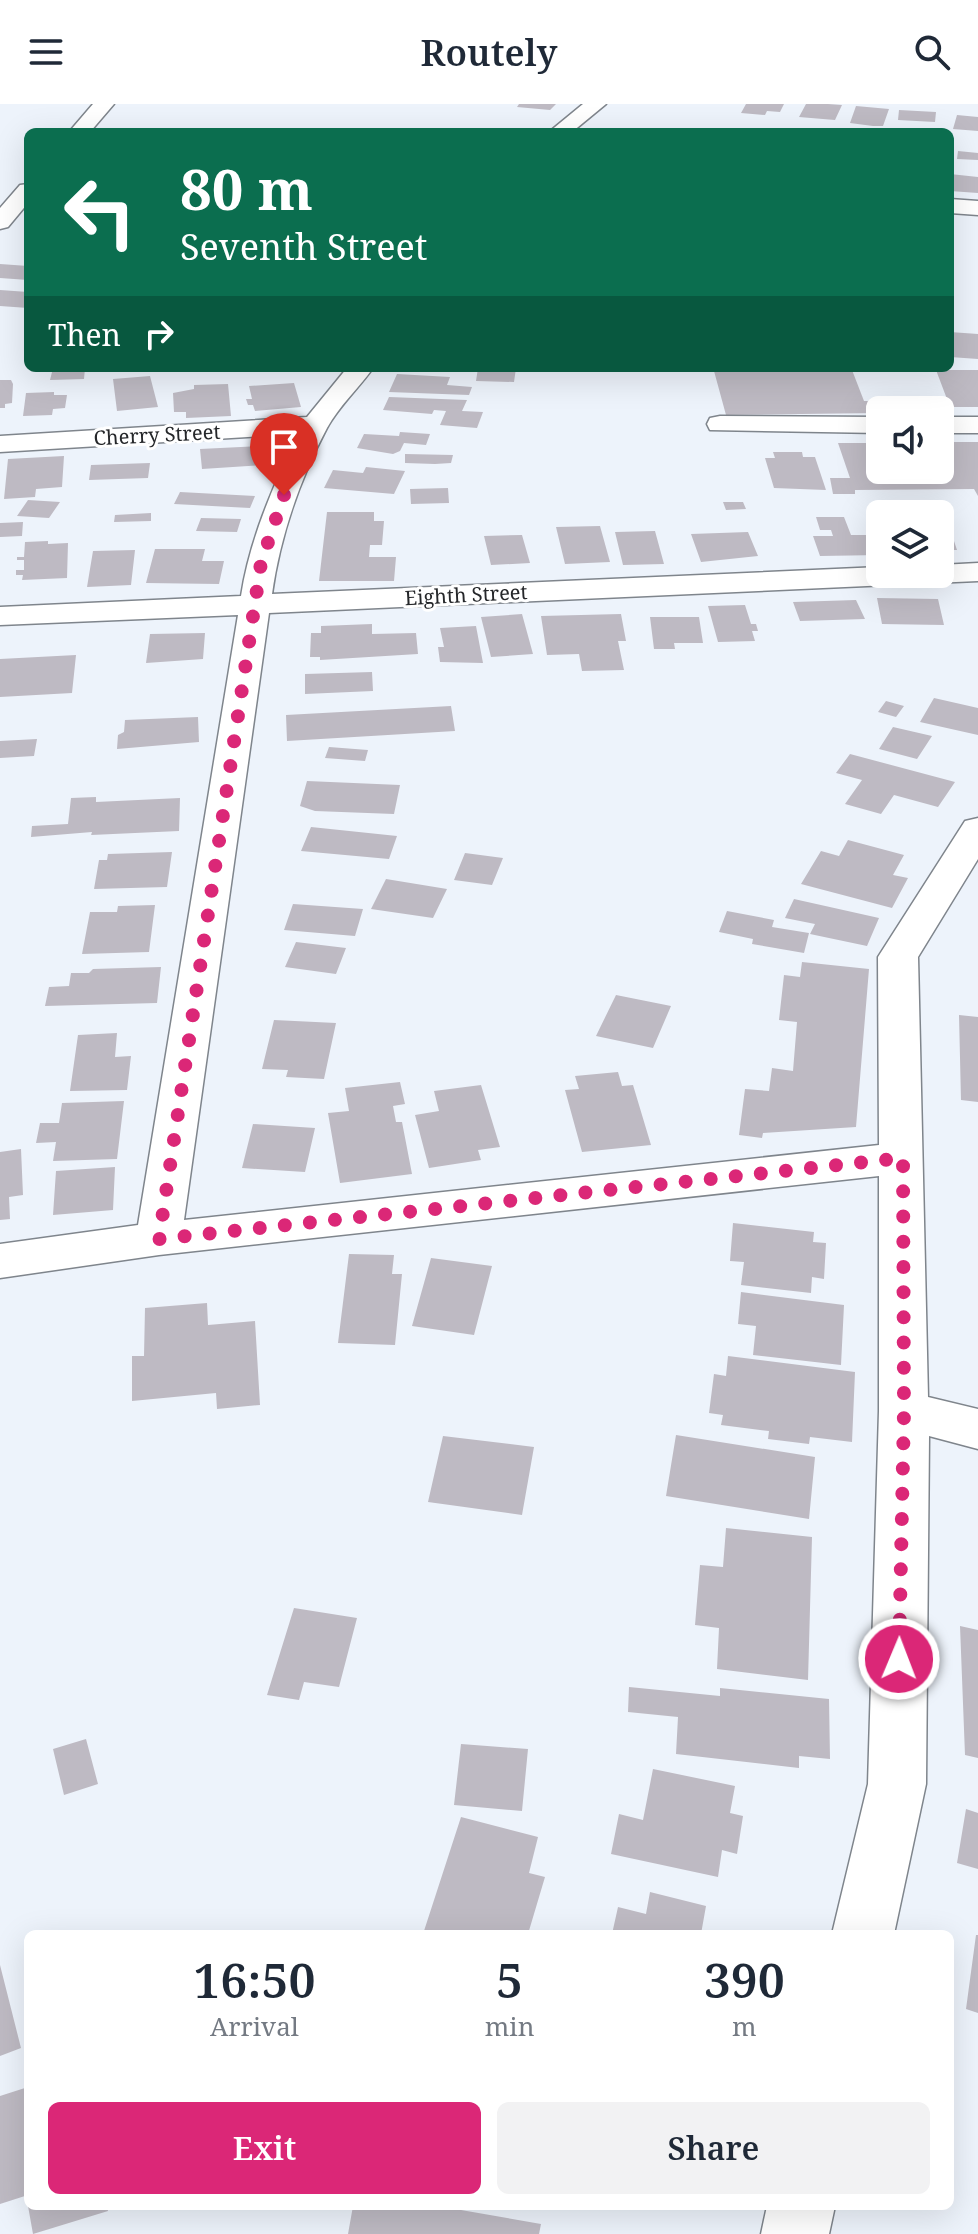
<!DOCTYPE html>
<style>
body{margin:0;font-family:"Noto Serif",serif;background:#f2f2f3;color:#1f2937;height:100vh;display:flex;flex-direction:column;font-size:30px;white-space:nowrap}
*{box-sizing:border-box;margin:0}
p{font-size:26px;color:#747a83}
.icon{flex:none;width:44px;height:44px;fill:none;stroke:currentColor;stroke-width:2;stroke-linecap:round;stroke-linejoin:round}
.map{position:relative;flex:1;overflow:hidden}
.side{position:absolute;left:24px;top:1826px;width:930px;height:280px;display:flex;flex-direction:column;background:#fff;border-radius:12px;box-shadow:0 8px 32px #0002}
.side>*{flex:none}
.banner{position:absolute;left:24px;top:24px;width:930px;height:244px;border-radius:12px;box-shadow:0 8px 32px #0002;background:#0b6e4f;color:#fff;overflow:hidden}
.buttons{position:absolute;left:866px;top:292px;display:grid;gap:16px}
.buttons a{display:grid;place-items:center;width:88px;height:88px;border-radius:12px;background:#fff;box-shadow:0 8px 32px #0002;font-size:40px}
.pin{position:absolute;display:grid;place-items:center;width:68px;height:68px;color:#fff;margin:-82px -34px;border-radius:50% 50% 50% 0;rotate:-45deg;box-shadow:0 0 8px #0007}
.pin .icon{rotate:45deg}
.me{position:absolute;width:88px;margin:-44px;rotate:1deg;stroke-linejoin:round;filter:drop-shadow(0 0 6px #0008)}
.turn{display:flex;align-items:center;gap:28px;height:168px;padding:0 24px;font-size:36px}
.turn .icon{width:104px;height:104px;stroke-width:2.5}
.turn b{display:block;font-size:56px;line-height:68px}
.then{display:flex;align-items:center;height:76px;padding:0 24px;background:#0003;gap:16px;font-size:30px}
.eta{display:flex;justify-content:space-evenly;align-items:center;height:136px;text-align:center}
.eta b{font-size:48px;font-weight:600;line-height:56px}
.button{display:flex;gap:16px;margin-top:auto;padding:16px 24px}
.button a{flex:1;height:92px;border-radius:12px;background:#db2777;color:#fff;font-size:32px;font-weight:600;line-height:92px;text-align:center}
.button a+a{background:#f2f2f3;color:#1f2937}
header{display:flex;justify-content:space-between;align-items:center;height:104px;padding:0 24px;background:#fff;font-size:36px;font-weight:600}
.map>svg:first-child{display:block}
</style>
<header><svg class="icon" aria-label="menu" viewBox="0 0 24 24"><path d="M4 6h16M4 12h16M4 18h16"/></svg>Routely<svg class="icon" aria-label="search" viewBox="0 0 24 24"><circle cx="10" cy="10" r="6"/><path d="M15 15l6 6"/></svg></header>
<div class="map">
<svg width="978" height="2130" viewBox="0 0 978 2130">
<rect width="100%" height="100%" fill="#edf3fb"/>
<path fill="#bebac3" d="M519 0H556L550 6 517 3Z
M746 0H784L780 8 767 7 765 11 741 9Z
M806 0H828L842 1 835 16 799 13Z
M856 2 889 5 883 22H873L850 19Z
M899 6 936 8 935 18 898 16Z
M957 11 978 13V27L953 25Z
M958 47 978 49V56L957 55Z
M950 70 978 73V89L950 87Z
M0 160 28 162V176L0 174Z
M0 186 28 188V204L0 202Z
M950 228 978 230V255L950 253Z
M53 264H85L84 275 50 276Z
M478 264H516L514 278 476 277Z
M717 264H746L747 267 852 266 864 297H883L887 306H880V309L726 311 714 267H717Z
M936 266H978V303H950Z
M397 270 450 273 447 281 472 283 469 291 389 288Z
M150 272 158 303 117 307 113 275Z
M0 276H11L13 280 12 299 5 300V304H0Z
M294 279 301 303 255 307 253 301H248L246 295H252L249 282Z
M228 280 231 312 186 314V308H174L173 289 194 285V281Z
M54 288V291H67L65 304 53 305 52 311 23 312 26 289Z
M389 293 467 296 462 307 483 308 477 324 440 321 446 307 434 306 432 310 383 306Z
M400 328 430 330 426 341 404 339 400 347 393 350 357 344 364 330 399 332Z
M940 338H978V392L974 385 855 386V390H833L830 374H850L838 339H880V366H940Z
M261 342 263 361 202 365 200 345Z
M773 348H802L803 353H815L826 386 774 384 765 354H775Z
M405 350 453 351 451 359 435 360 405 359Z
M64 352 62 383 36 385 35 393 4 395 8 355Z
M150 359 148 374 89 376 91 361Z
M366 363 405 367 394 390 324 384 333 366 363 369Z
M448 384 449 399 411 400 410 385Z
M180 388 255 392 250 404 174 400Z
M28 396 60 398 49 414 17 412Z
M723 398H743L746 405 726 406Z
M327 408H374V417H384L382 441H370L369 453H396L394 477H319Z
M151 409V417L114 418 115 411Z
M816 413H844L851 431H876L880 451 820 452 813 432H833L831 426H820Z
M201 414 241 415 237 428 196 427Z
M23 418 22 432 0 433V419Z
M600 422 610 458 565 460 556 423Z
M655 427 664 460 623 461 615 428Z
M748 428 758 452 701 458 691 430Z
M522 431 530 459 491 461 484 432Z
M940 431H952L957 446H944L946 450H940Z
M48 437V440L68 439 67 474 22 476 23 471H16V466H24V456H17V453H24L25 438Z
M155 445H205L202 457H224L219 480 146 479Z
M135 446 131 481 87 483 93 447Z
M877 494 938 495 944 521 882 520Z
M856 496 865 515 800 517 793 498Z
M745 501 751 520H756L758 527H752L755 537 718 538 708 502Z
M522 510 533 550 491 553 481 513Z
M621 510 626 537H618L624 566 582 567 579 550 547 551 541 512Z
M650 513H699L703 539H674L675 545H654Z
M372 520V530L416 529 418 550 320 556V553H310L311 529H321V522Z
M476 522 483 559 440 558 438 543H444L440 524Z
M205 529 203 555 146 559 150 530Z
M76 551 72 589 0 593V555Z
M372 568 373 587 305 590V570Z
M934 594 978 604V631L920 618Z
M886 597 904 602 896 613 878 608Z
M451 602 455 627 287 637 286 611Z
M198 613 199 638 117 645 118 631 124 628 125 616Z
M893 623 932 632 917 655 879 645Z
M37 635 34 652 0 654V637Z
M329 643 368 646 365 657 325 654Z
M850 650 955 678 938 703 894 691 881 710 845 700 862 676 836 669Z
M307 677 400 681 394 710 315 707 300 702Z
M96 693V698L180 694 179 727 91 731 92 728 31 733 32 722 68 720 71 694Z
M311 723 397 732 389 755 301 747Z
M848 736 904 751 893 771 908 774 892 804 801 780 821 747 839 752Z
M172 748 167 783 94 785 99 756H107L108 750Z
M465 749 503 754 492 781 454 776Z
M386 775 447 785 433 814 371 805Z
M794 795 879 814 867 842 810 830 815 820 785 814Z
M293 800 363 805 355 832 284 826Z
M155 801 149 848 82 850 90 808H117L118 802Z
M727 807 774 816 772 823 809 829 804 849 752 840 753 835 719 828Z
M296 838 346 844 336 870 285 863Z
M802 858 869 865 856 1023 763 1029 762 1034 739 1031 745 985 769 987 772 964 793 967 797 918 779 916 784 871 800 873Z
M161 863 157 899 45 902 49 883 69 882 71 869H89L93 865Z
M616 891 671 902 653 944 596 932Z
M959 911 978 913V998L961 996Z
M274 916 336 919 324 975 286 973 288 966 262 965Z
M117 929 115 953 131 952 127 986 70 987 78 931Z
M618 968 622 982 633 981 651 1041 582 1048 565 986 579 985 575 972Z
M400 978 405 1000 393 1002 396 1018H402L412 1070 340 1079 328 1009 349 1007 345 984Z
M481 981 500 1043 478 1046 481 1056 429 1064 415 1011 439 1007 434 987Z
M124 997 117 1055 53 1057 56 1038 36 1039 40 1019H59L62 999Z
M253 1020 315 1024 305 1068 242 1064Z
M21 1045 23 1091 9 1093 10 1115 0 1116V1048Z
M115 1063 113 1106 53 1111 56 1067Z
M733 1119 814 1128 813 1138 826 1139 824 1175 812 1173 811 1189 741 1181 744 1158 730 1157Z
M349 1150 394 1151 392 1170H402L395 1241 338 1239Z
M431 1154 492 1162 474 1231 412 1222Z
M741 1188 844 1201 841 1261 753 1251 756 1222 738 1220Z
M207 1199 208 1221 255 1217 260 1301 217 1305 216 1289 132 1297V1252H144L145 1204Z
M728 1252 855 1268 852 1338 810 1333 809 1340 768 1335 769 1327 721 1321 723 1311 709 1309 714 1270 726 1272Z
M676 1331 815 1353 809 1415 666 1392Z
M443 1332 534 1343 522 1411 428 1398Z
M726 1424 812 1433 808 1576 717 1565 719 1524 695 1521 700 1461 723 1463Z
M294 1504 357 1514 339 1583 304 1578 299 1596 267 1591Z
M960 1522 978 1526V1654L965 1651Z
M629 1583 720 1592V1584L829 1595 830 1655 799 1652V1664L676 1650 678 1613 628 1608Z
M86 1635 98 1680 64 1691 53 1645Z
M461 1640 528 1645 522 1707 454 1701Z
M653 1665 735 1682 730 1709 743 1712 737 1750 722 1746 718 1773 611 1750 619 1710 643 1716Z
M966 1705 978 1709V1765L957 1759Z
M461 1713 538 1733 529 1769 545 1773 528 1830H423Z
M650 1788 706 1802 701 1830H612L618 1803 646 1810Z
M976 1831H978V1909L966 1905Z
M0 1861 21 1944 0 1952Z
M28 1983V2091L0 2100V1992Z
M28 2102H107L108 2107 33 2130Z
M353 2102H438L541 2120 539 2130H348Z"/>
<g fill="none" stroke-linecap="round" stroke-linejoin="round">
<defs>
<path id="minor" d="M93 0H114L90 28H69Z
M583 0H606L572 28H549Z
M28 80V99L8 123 0 125V104L20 81Z
M950 95 978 97V111L950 109Z
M347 264H373C359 284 339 302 327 324 300 375 280 433 272 490L880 463V470H940V461L978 459V477L269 509 184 1116 879 1041 878 853 965 717 978 714V755L918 853 928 1293 978 1305V1345L929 1332 926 1680 894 1830H832L868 1680 879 1307V1072L159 1151 0 1174V1140L138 1121 238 511 0 521V503L241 492C250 434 273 384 297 330L0 348V332L307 313Z
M720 312 880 313V329L710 326 707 320 710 314Z
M940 313H978V329H940Z
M767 2102H835L829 2130H761Z"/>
</defs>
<use href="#minor" stroke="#7f858c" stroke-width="3"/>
<use href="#minor" fill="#fff" fill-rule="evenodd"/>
</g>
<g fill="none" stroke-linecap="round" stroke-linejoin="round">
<path stroke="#db2777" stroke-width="14" stroke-dasharray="0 25.2" d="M284 391 261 459 159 1135 903 1054 904 1307 899 1555"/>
</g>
<g text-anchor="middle" stroke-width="6" stroke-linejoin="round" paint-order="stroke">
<g font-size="20" fill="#25272a" stroke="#fff">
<text transform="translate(157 331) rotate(-3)" y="7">Cherry Street</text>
<text transform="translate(466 491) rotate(-3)" y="7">Eighth Street</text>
</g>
</g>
</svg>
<div class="buttons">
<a><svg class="icon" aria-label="sound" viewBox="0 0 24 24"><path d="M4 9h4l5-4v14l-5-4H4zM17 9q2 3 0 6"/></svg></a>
<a><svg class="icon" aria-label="layers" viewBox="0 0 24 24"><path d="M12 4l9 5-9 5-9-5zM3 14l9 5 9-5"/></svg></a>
</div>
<div class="pin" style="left:284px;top:391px;background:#d93025"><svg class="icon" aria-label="arrive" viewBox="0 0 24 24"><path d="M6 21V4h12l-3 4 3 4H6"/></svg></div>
<svg class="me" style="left:899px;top:1555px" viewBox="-20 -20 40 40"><circle r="17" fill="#db2777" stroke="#fff" stroke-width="3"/><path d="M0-11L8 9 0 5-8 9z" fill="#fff"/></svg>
<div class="banner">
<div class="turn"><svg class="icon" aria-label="left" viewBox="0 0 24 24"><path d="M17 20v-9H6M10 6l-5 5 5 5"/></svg><div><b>80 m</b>Seventh Street</div></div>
<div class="then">Then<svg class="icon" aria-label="right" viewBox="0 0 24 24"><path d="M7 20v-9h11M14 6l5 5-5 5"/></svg></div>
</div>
<section class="side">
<div class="eta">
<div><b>16:50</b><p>Arrival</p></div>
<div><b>5</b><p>min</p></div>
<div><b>390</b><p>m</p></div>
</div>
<div class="button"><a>Exit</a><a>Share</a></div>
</section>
</div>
